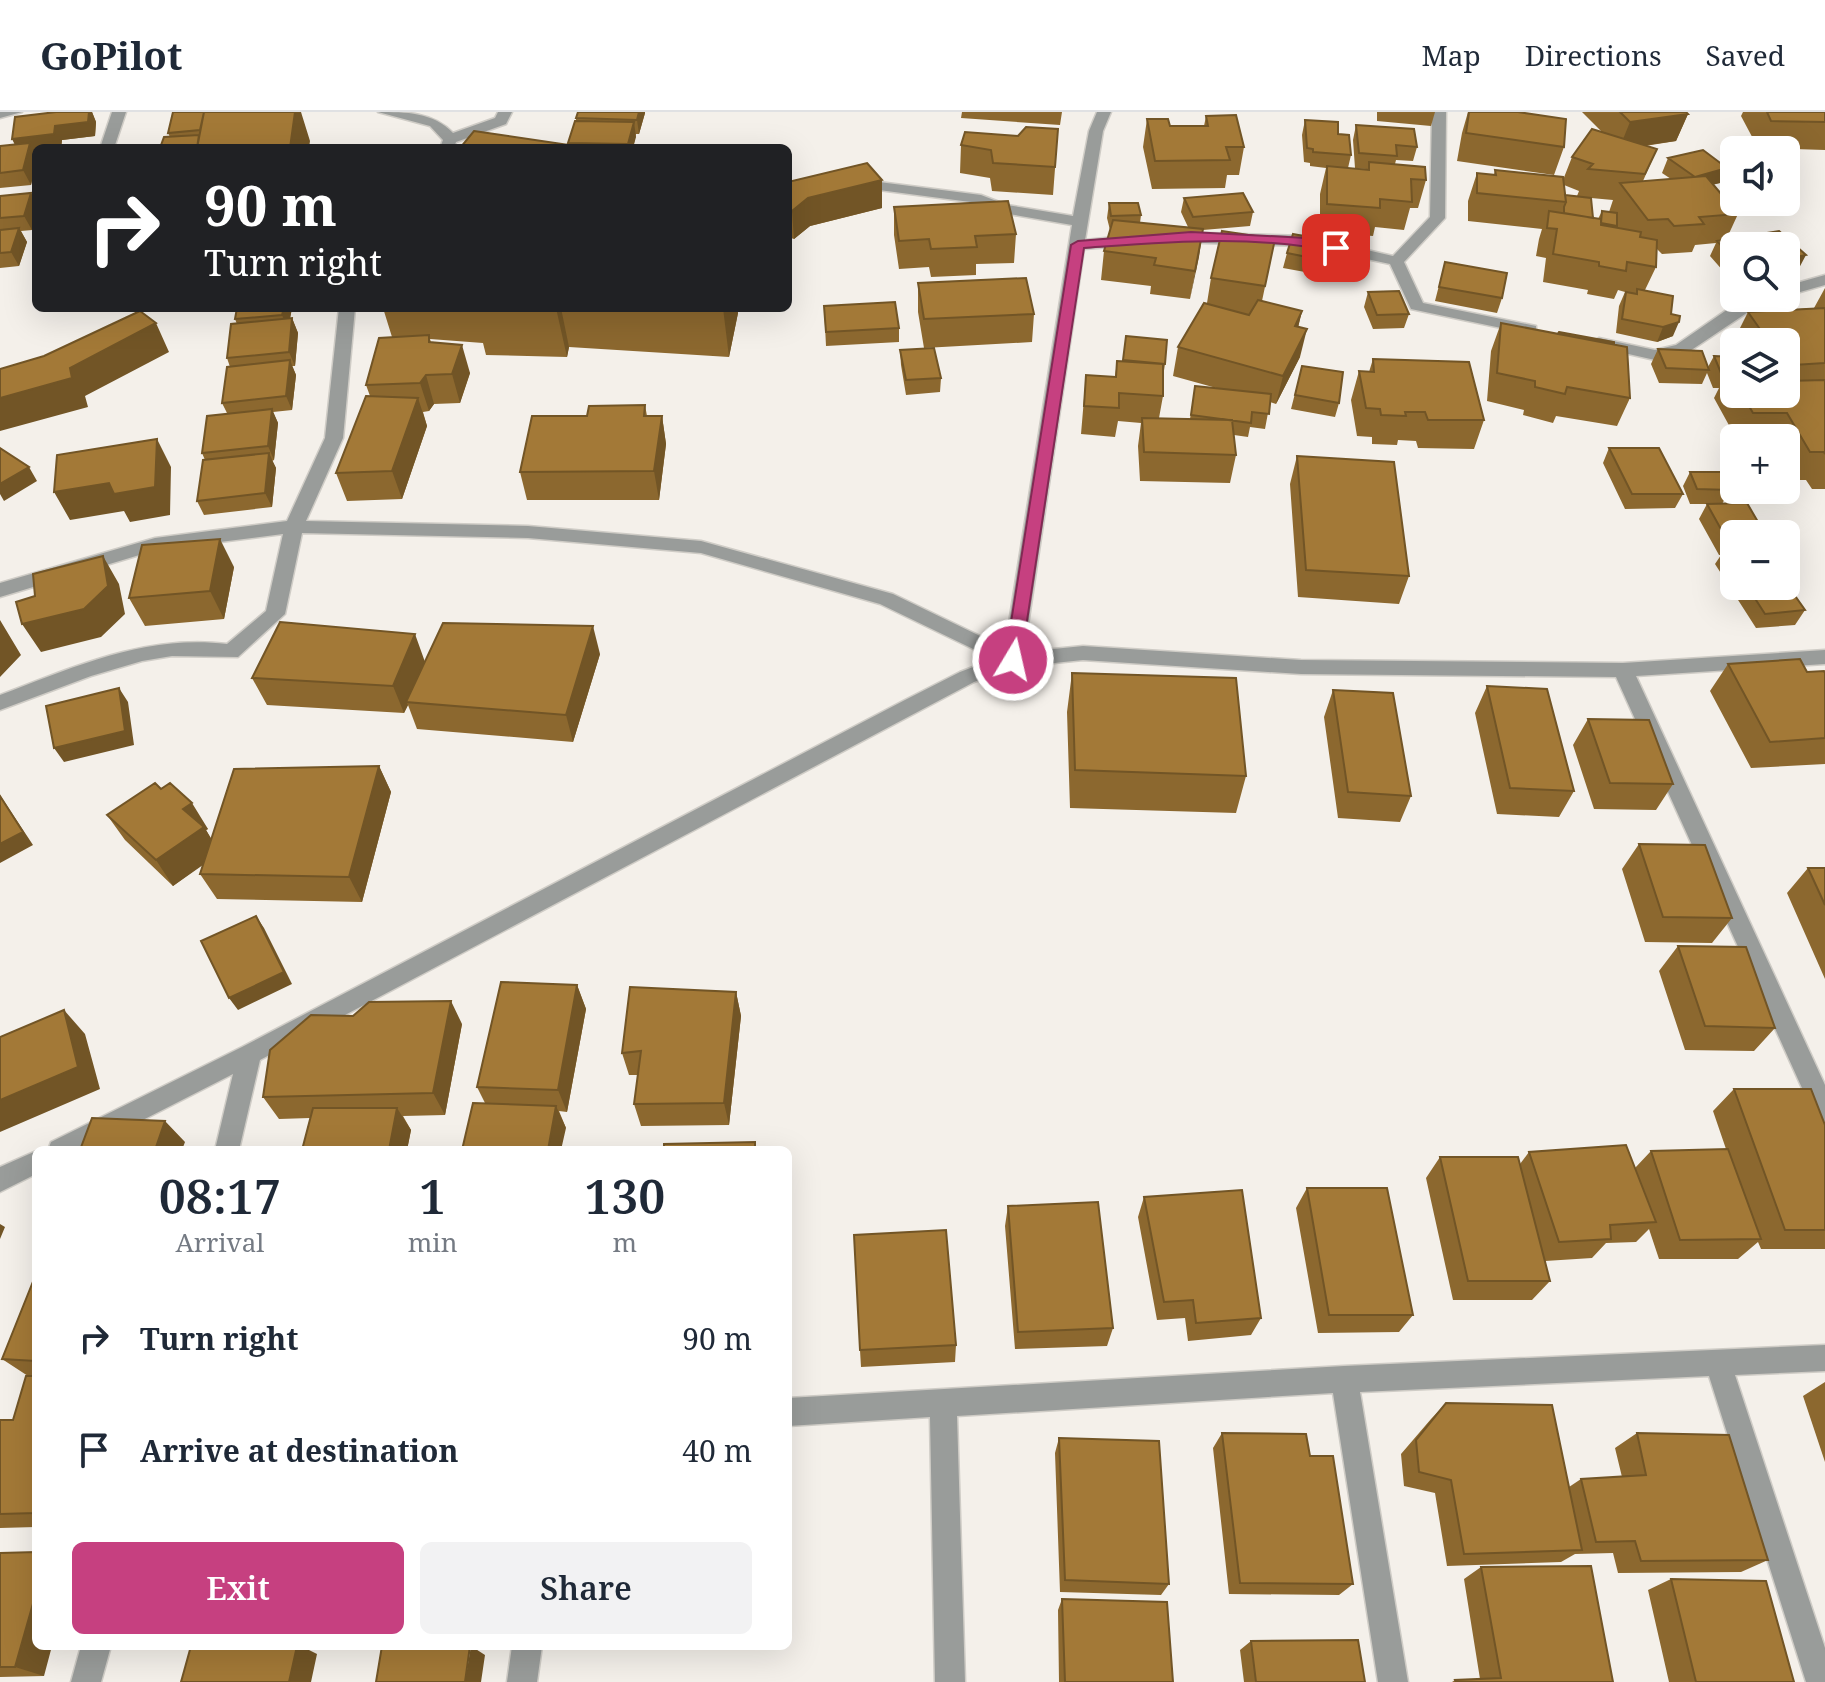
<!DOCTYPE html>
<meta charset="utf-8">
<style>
body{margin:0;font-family:"Noto Serif",serif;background:#f2f2f3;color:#1f2937;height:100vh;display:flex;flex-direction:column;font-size:30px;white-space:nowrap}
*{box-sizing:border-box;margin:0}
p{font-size:26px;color:#747a83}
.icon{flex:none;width:44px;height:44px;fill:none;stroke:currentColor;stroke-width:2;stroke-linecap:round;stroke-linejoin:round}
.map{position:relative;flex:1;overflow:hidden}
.panel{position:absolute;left:32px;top:1034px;width:760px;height:504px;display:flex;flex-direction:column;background:#fff;border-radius:12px;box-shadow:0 8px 32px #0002}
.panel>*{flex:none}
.top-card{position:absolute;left:32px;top:32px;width:760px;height:168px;border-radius:12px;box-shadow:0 8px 32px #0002;background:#202124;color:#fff;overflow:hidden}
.fabs{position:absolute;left:1720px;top:24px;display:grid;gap:16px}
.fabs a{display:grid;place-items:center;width:80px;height:80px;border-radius:12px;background:#fff;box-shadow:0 8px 32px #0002;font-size:40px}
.pin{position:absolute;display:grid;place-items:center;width:68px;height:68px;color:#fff;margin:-34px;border-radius:16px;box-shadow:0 4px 12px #0006}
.me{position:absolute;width:88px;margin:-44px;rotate:9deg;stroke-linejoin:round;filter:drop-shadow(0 0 6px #0008)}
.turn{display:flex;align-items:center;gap:28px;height:168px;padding:0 40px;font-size:36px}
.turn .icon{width:104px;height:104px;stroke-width:2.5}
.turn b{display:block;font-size:56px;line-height:68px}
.eta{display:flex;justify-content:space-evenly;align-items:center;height:136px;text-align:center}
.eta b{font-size:48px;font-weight:600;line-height:56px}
.action{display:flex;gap:16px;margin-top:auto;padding:16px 40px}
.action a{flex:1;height:92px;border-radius:12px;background:#c64080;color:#fff;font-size:32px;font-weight:600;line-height:92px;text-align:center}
.action a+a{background:#f2f2f3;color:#1f2937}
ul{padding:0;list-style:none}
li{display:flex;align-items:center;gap:24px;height:112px;padding:0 40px}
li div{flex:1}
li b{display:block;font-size:30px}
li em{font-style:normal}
header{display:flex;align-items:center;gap:48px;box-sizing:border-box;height:112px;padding:0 40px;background:#fff;border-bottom:2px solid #e0e1e3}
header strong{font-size:38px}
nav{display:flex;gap:44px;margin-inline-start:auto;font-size:28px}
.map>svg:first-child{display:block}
</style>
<header>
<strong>GoPilot</strong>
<nav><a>Map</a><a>Directions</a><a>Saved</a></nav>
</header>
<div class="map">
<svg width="1825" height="1570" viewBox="0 0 1825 1570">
<rect width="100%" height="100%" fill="#f4f0ea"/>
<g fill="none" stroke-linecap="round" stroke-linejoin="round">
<defs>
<path id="minor" d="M0 0H22L0 6Z
M112 0H126L114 36H100Z
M378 0C406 0 433 0 453 21L495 6 498 0H512L506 12 456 30 454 36H440L443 28 430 14Z
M1097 0H1111L1103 19 1085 128 1137 123 1145 128 1137 133 1084 137 1024 540 1083 534 1301 548 1623 551 1825 538V552L1636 564 1825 973V1010L1816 1007 1616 565 1301 562 1083 548 1015 555 974 570 260 948 239 1038H215L233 962 84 1038H48L51 1030 242 935 905 588 960 560 994 547 880 492 701 441 528 426 302 421 285 502 238 545 172 544 142 549 91 564 0 598V583C74 555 146 522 227 532L266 499 283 422 156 438 0 485V471L155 426 287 409 325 326 339 196H355L343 326 306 409 528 414 701 429 893 482 1005 536 1072 113 1003 101 978 91 879 78 853 82 846 78 848 75 879 70 981 83 1007 93 1073 104 1089 19Z
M1432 0H1446L1445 106 1404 150 1423 191 1536 214V220L1530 222 1411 197 1390 152 1306 134 1171 130 1163 125 1171 120 1306 124 1393 144 1430 105Z
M1825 163V173L1786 184V174Z
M1744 186H1769L1687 241 1655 248 1593 234 1591 231 1599 226 1655 238 1676 233Z
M36 1039V1062L0 1080V1055Z
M1825 1233V1259L1735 1263 1825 1536V1570H1806L1709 1264 1360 1280 1408 1570H1378L1333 1281 957 1304 965 1570H935L930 1305 788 1314V1286L1344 1254Z
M81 1534H111L101 1570H71Z
M512 1534H542L537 1570H507Z"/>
</defs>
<use href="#minor" stroke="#cfccc6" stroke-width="3"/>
<use href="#minor" fill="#999c9a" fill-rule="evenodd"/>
</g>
<path fill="#8c682f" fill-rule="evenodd" d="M56 0H92L96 10 95 24 62 28 61 36 34 39 36 43V51L31 73 0 76V34L15 33Z
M173 0 310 29 170 25 168 21Z
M578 0H645V1L639 22H636L633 36H460L568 33V31L576 9V6Z
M962 0H1062L1060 13 961 6Z
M1377 0H1435L1431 14 1377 9Z
M1468 0H1518L1564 35 1554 63 1457 49 1462 21Z
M1582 0H1686L1688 2 1676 29 1645 34 1657 37 1643 69 1671 67 1662 61 1668 46 1720 71 1713 72 1738 102 1726 128 1798 158 1734 134V169H1732L1710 144 1716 131 1695 133 1692 140 1662 142 1657 137 1656 155 1645 178 1671 202 1673 224 1657 230 1616 221 1619 194 1625 180 1618 178 1614 187 1587 182 1588 178 1543 170 1546 146 1536 144 1539 127 1542 117 1468 109V89L1477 61 1494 63 1495 58 1563 68 1572 45 1601 19ZM1564 73 1579 79 1577 84 1565 83ZM1591 86 1613 88 1609 100 1602 99 1598 107 1593 106Z
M1743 0H1825V38L1758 36 1741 4Z
M1206 4 1244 35 1239 63H1227L1225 76 1152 77 1143 35 1147 7 1170 14H1204Z
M1305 8 1338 22 1351 43 1348 56 1367 57 1355 56 1353 28 1356 13 1417 35 1413 49 1396 48 1395 52 1426 68 1418 96H1410L1404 118 1375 115 1373 124 1320 120V82L1326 56 1310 54V51L1304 50 1302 23Z
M1058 17 1053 83 992 79 990 66 960 61 961 33Z
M882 68V96L810 114 794 127 788 125V70Z
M31 81 36 90V104L32 118 21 119 27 130 19 154 0 156V84Z
M1184 86 1253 100 1250 114 1203 118 1190 187 1150 182 1151 174 1101 168 1104 139 1110 118 1107 106 1109 91 1141 103 1140 111 1188 115 1181 100Z
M894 95 1016 122 1014 151 976 152V163L931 165 929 155 899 157 894 123Z
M1275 127 1262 189 1302 199 1298 215 1300 245 1276 292 1270 290 1265 317 1250 315 1248 325 1234 323 1236 343 1230 371 1140 369 1138 334 1141 311 1118 309 1115 325 1081 322 1086 263 1115 265 1117 249H1123L1126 224 1165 252 1163 265V284L1159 306 1190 307 1195 274 1220 277 1173 264 1178 235 1207 191 1211 166Z
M1348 132 1338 166 1283 156 1287 141Z
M1445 150 1502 186 1497 201 1435 189Z
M918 171 1034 202 1032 230 924 236 918 200Z
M1825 176V377H1812L1806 368H1793L1786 356V326H1736L1714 286 1719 276H1713L1707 261 1702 272 1659 271 1651 252 1658 237 1708 255 1714 244 1734 245V282H1786V230H1735L1734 228 1748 200 1814 196Z
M1368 180 1409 202 1404 216 1373 217 1364 195Z
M824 194 899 216V230L826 234Z
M237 196H292L290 206H292L298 221 295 254H292L296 263 292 298 273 300 278 311 274 348 272 349 276 356 272 395 204 403 197 389 205 348 202 341 227 301 222 291 230 255 227 246 237 212 235 207Z
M383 196H737L738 201 729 245 569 235 567 245 486 243 483 231 430 227 431 230 470 261 460 291 434 292 429 299 423 300 427 314 402 387 347 389 336 361 370 284 366 273 392 225Z
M1501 211 1630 286 1617 314 1556 304 1553 311 1523 303 1524 298 1487 289 1491 239Z
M900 238 941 266 940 280 906 283 901 253Z
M1373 247 1484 308 1474 337 1418 336 1416 329 1398 328 1397 333 1372 332V325L1357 324 1351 288 1359 259 1369 260Z
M1302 254 1339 291 1335 305 1291 297Z
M645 293 647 304H662L666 332 659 388H527L520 360 587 304Z
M1609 336 1683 382 1675 396 1625 397 1603 351Z
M1297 344 1409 464 1399 492 1298 485 1290 372Z
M1690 360 1730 378 1722 392 1734 422V474H1786L1805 498 1795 513 1756 516 1715 452 1721 443H1719L1699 407 1707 392H1717H1690L1683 374Z
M234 455 224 507 145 514 129 486Z
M600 542 573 630 417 617 408 593 404 601 267 593 252 566Z
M1728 552 1807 560 1825 561V652L1751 656 1710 579Z
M1072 561 1246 664 1236 701 1070 696 1067 600Z
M1487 574 1574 679 1559 705 1497 702 1475 601Z
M1333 578 1411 684 1400 710 1338 706 1324 605Z
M1588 607 1673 672 1656 698 1594 697 1573 633Z
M379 654 391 680 362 790 217 787 200 762 203 752 173 774 125 728 107 703 161 677 208 717 206 718 211 727Z
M1639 732 1732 806 1712 831 1645 830 1622 757Z
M1808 756H1825V867L1787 781Z
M1678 834 1775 916 1754 939 1685 938 1659 859Z
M577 873 586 897 567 1000 559 999 566 1016 485 991 477 975Z
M736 880 741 904 729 1013 641 1014 634 992 638 963H629L622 941Z
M462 912 445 1003 403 1004 411 1018 407 1038H302L310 1006 279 1007 263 985Z
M1734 977 1825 1013V1137H1761L1758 1130 1738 1147H1659L1649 1117 1636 1130 1606 1131 1592 1146 1545 1149 1550 1169 1532 1188H1453L1426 1066 1440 1045 1520 1052 1529 1040 1635 1056 1651 1039 1726 1037 1713 999Z
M1307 1076 1413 1203 1399 1220 1318 1221 1296 1096Z
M1144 1085 1261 1206 1251 1223 1188 1229 1185 1206 1157 1208 1138 1105Z
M1008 1094 1113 1216 1107 1234 1015 1237 1005 1114Z
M36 1162V1415L0 1416V1308H13L28 1264 2 1247Z
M956 1233 955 1250 861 1255 860 1238Z
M1825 1270V1350L1803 1284Z
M1446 1291 1569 1375 1581 1367 1622 1365 1615 1336 1637 1321 1768 1448 1741 1460 1618 1461 1613 1441 1575 1442 1561 1450 1447 1454 1435 1381 1404 1374 1401 1342 1431 1307Z
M1222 1321 1310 1344 1353 1472 1339 1483 1229 1482 1213 1336Z
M1059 1326 1169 1472 1161 1483 1060 1480 1055 1341Z
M0 1441 44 1564 0 1565Z
M1481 1455 1613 1570H1452L1455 1568 1480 1567 1464 1467Z
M1671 1467 1794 1570H1669L1648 1478Z
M1062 1487 1173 1570H1059L1058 1498Z
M1251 1529 1365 1570H1244L1240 1538Z"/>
<path fill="#725526" d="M89 0H92L96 10 95 24 62 28 61 36H36V39H34L36 43V51L31 73 23 58 19 41 12 27 55 14Z
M295 0H301L310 29 309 36H290Z
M639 0H645V1L639 22 637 8Z
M1688 2 1676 29 1619 37 1630 10Z
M634 10 636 25 633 36H628V32Z
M1727 56 1720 71 1688 79 1695 65Z
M882 68V96L810 114 794 127 792 99 808 86Z
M31 81 36 90V104L32 118 24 104Z
M19 116 27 130 19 154 11 140Z
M1203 117 1199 145 1190 187 1195 159Z
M1806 143 1798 158 1786 160V147Z
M284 196H292L288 218 282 203Z
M556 196H561L569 235 567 245Z
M723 196H737L738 201 729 245Z
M1302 199 1295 228V214Z
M292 206 298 221 295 254 289 240Z
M1679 210 1673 224 1657 230 1663 215Z
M156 211 169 240 85 284 88 295 0 319V286L70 256Z
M1307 217 1300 245 1276 292 1283 264Z
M462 233 470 261 460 291 452 262Z
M290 248 296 263 292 298 286 284Z
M426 263 434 292 429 299 420 271Z
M418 286 427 314 402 387 392 359Z
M272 297 278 311 274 348 268 334Z
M662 304 666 332 659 388 654 359Z
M157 327 171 355 170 403 130 410 124 399 70 408 54 380Z
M269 341 276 356 272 395 265 381Z
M29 355 37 369 4 389 0 382V372Z
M220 427 234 455 224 507 210 479Z
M103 444 119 472 125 502 101 525 41 540 22 512Z
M0 508 21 543 0 565Z
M593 514 600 542 573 630 566 603Z
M415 522 425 550 406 590 408 593 404 601 393 574Z
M119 576 128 590 134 633 64 650 54 636Z
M379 654 391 680 362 790 349 765Z
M0 683 33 733 0 751Z
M192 691 208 717 206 718 220 741 173 774 156 748 183 697Z
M256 804 264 816 292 872 238 898 229 886Z
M577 873 586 897 567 1000 558 978Z
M736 880 741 904 729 1013 724 991Z
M451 889 462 912 445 1003 433 981Z
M64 898 85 922 100 977 0 1020V988Z
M556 994 566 1016 561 1038H548Z
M397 996 411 1018 407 1038H389Z
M165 1009 185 1030 182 1038H155Z
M0 1112 5 1115 0 1127Z
M36 1481V1534H52L44 1564 15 1555Z
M297 1534H301L317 1542 311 1570H289Z
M471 1534 485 1543 481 1570H465Z"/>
<path fill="#a37937" stroke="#725526" stroke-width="2" d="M56 0H89L88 10 55 14 54 22 12 27 15 5Z
M173 0H204L200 18 168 21Z
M204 0H295L290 36H197Z
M578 0H639L637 8 576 6Z
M1469 0H1518L1566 7 1564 35 1466 21Z
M1620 0H1686L1688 2 1630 10Z
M1767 0H1825V10L1771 9Z
M1236 3 1244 35H1226L1230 48 1155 49 1147 7H1168L1170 14H1208L1206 4Z
M1305 8 1338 10V22L1349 23 1351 43 1313 40V37L1307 36Z
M575 9 634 10 628 32 568 31Z
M1356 13 1414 17 1417 35 1396 33 1397 44 1359 41Z
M1026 15 1058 17 1055 55 993 51 991 38 961 33 965 20 1018 24Z
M1592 17 1657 37 1645 62 1588 57 1593 52 1572 45Z
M474 19 589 36H460Z
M199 23 197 36H160L164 25Z
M30 31 23 58 0 61V34Z
M1703 38 1727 56 1695 65 1668 46Z
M1369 50 1425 55 1426 68 1411 67 1412 90 1380 87V96L1327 92V54L1369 58Z
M867 51 882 68 808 86 792 99 788 97V70Z
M1495 58 1563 65 1566 90 1477 81V61L1496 63Z
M1706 64 1738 102 1699 105 1704 112 1674 114 1668 107 1648 108 1620 71Z
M31 81 24 104 0 106V84Z
M1243 81 1253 100 1193 105 1184 86Z
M1565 83 1591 86 1593 106 1564 101V95L1566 90Z
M1008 89 1016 122 975 124 977 135 931 137 929 127 899 129 894 95Z
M1109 91H1138L1141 103 1111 104Z
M1549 99 1601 107V113L1641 120 1640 125 1657 128 1656 155 1627 150 1626 159 1599 154V150L1553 142 1557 117 1547 116Z
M1602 99 1617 101V114L1601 111Z
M1113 108 1203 117 1195 159 1154 153 1156 146 1104 139Z
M19 116 11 140 0 141V118Z
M1222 119 1275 127 1265 174 1211 166Z
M1779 119 1806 143 1786 147V134H1734V148L1717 129Z
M1293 122 1348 132 1342 152 1287 141Z
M1445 150 1507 161 1502 186 1439 175Z
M1026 166 1034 202 924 207 918 171Z
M1637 177 1673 184 1671 202 1680 204 1679 210 1663 215 1622 207 1626 180 1637 182Z
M1399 179 1409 202 1377 203 1368 180Z
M1258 188 1302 199 1295 214 1307 217 1283 264 1178 235 1204 191 1249 203Z
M895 190 899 216 826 220 824 194Z
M237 196H284L282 203 235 207Z
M1825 196V251L1793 253 1786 242V230H1769L1748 200Z
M140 199 156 211 70 256 72 266 0 286V257L44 244Z
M292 206 289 240 227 246 231 212Z
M1501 211 1627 235 1630 286 1567 275 1565 282 1535 275V269L1497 261Z
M1559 220 1614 230V232L1558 222Z
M429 223V230L462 233 452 262 426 263 420 271 366 273 379 226Z
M1126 224 1167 228 1165 252 1123 248Z
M934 236 941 266 906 268 900 238Z
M1658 237 1702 239 1709 258 1666 256Z
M1714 244 1734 245V257H1728L1726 261H1721Z
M1373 247 1469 250 1484 308H1428L1425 300H1405L1406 304 1381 303 1380 297 1366 296 1359 259 1374 260Z
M290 248 286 284 222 291 227 255Z
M1117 249 1163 252V284L1119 281V296L1084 294 1086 263 1116 265Z
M1302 254 1343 260 1339 291 1295 283Z
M1728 257H1734V267Z
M1825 268V342L1824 340H1810L1787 301H1753L1742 282H1786V269Z
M1195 274 1271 282 1269 302 1252 300 1251 311 1191 303Z
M366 284 418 286 392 359 336 361Z
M645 293 644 304H662L654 359 520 360 532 304H587L589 294Z
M272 297 268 334 202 341 207 304Z
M1142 306 1232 308 1236 343 1144 340Z
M157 327 155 375 114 382 109 371 54 380 57 343Z
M0 336 29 355 0 372Z
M1609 336H1659L1683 382H1632Z
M269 341 265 381 197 389 203 348Z
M1297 344 1394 350 1409 464 1306 458Z
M1690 360H1722L1730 378 1697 377Z
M1747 391 1765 422H1734V428H1727L1707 392Z
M220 427 210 479 129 486 142 433Z
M1734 437V454L1724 438Z
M103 444 108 474 84 497 22 512 16 490 35 484 33 462Z
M1786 471 1805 498 1765 502 1747 474H1786Z
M280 510 415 522 393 574 252 566Z
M443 511 593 514 566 603 406 590Z
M1800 547 1807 560 1824 559 1825 561V626L1770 630 1728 552Z
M1072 561 1236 566 1246 664 1075 658Z
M1487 574 1547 577 1574 679 1510 676Z
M119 576 125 619 54 636 46 594Z
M1333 578 1393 581 1411 684 1348 680Z
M1588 607 1649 608 1673 672 1610 671Z
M379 654 349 765 200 762 234 657Z
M155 671 161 677 170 671 192 691 183 697 204 715 156 748 107 703Z
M0 684 23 720 0 732Z
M1639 732 1705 733 1732 806 1663 805Z
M1808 756H1825V793Z
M256 804 284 860 229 886 201 829Z
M1678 834 1746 835 1775 916 1705 914Z
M501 870 577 873 558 978 477 975Z
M630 875 736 880 724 991 634 992 641 939 622 941Z
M451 889 433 981 263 985 270 938 311 903 353 904 369 890Z
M64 898 78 955 0 988V925Z
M1734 977H1811L1825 1013V1118H1785Z
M473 991 556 994 548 1038H462Z
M313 996H397L389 1038H302Z
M92 1006 165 1009 155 1038H80Z
M755 1030V1038H664V1032Z
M1626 1033 1656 1110 1610 1113 1611 1127 1559 1130 1529 1040Z
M1728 1037 1761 1127 1680 1128 1651 1039Z
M1440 1045H1518L1550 1169H1468Z
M1307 1076H1387L1413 1203H1329Z
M1242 1078 1261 1206 1196 1211 1193 1188 1164 1190 1144 1085Z
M1098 1090 1113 1216 1018 1220 1008 1094Z
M946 1118 956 1233 860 1238 854 1123Z
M36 1162V1249L2 1247Z
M26 1264H36V1401L0 1402V1308H13Z
M1446 1291 1552 1293 1582 1438 1464 1442 1451 1368 1419 1360 1416 1328Z
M1222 1321 1306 1322 1310 1344H1333L1353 1472 1240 1471Z
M1637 1321 1729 1323 1768 1448 1641 1449 1635 1429 1596 1430 1581 1367 1646 1363Z
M1059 1326 1159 1329 1169 1472 1065 1468Z
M36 1440V1481L15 1555H0V1441Z
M1591 1454 1613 1570H1456L1455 1568 1501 1566 1481 1455Z
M1671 1467 1766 1469 1794 1570H1696Z
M1062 1487 1167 1490 1173 1570H1065Z
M1358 1528 1365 1570H1256L1251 1529Z
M191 1534H297L289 1570H181Z
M382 1534H470L465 1570H376Z"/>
<path fill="#c64080" stroke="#812a53" stroke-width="2" d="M1191 120 1306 126 1342 136 1336 140C1253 122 1167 130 1084 136L1021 548 1019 552H1007L1005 548 1071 133 1078 129Z"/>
</svg>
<div class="fabs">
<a><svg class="icon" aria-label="sound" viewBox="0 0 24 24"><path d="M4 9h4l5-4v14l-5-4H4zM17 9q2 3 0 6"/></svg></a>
<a><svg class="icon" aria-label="search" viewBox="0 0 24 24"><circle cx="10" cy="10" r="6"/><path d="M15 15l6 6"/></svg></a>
<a><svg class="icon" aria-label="layers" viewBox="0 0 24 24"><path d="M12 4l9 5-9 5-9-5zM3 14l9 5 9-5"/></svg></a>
<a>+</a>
<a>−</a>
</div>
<div class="pin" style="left:1336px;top:136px;background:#d93025"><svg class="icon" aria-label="arrive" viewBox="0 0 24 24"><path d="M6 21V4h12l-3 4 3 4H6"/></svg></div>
<svg class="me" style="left:1013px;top:548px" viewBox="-20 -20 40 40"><circle r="17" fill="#c64080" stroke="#fff" stroke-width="3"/><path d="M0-11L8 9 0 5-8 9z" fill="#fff"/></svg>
<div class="top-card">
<div class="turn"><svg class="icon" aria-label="right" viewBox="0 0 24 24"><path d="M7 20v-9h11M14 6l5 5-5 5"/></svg><div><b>90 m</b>Turn right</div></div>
</div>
<section class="panel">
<div class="eta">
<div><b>08:17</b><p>Arrival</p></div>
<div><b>1</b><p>min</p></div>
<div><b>130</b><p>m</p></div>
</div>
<ul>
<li><svg class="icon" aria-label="right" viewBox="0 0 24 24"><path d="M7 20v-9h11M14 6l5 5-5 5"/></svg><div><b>Turn right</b></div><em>90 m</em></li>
<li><svg class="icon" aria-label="arrive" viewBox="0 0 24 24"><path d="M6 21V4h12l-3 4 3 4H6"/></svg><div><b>Arrive at destination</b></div><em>40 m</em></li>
</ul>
<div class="action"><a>Exit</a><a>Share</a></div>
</section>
</div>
